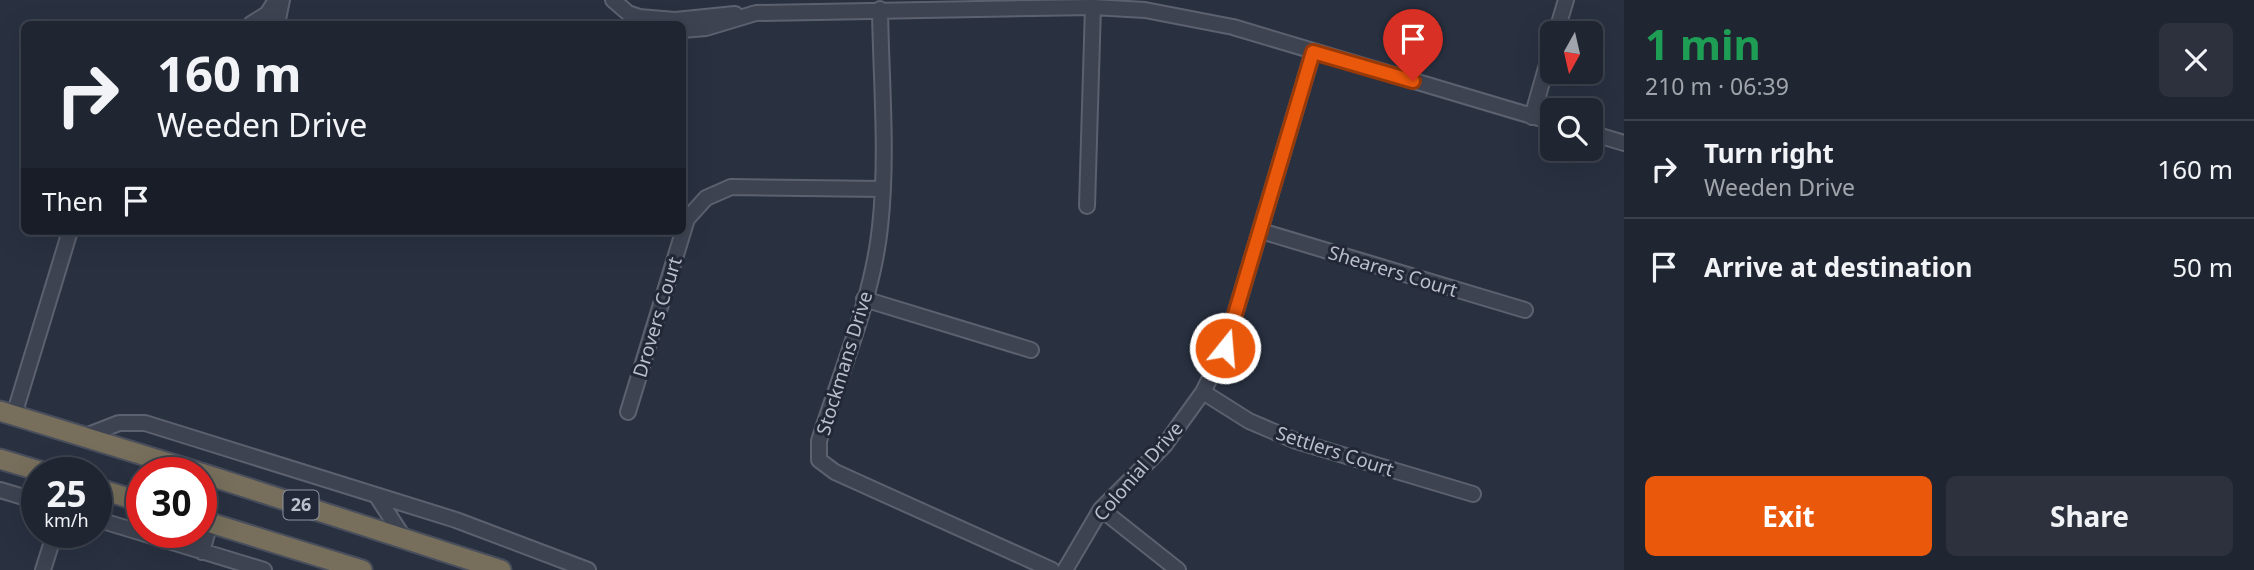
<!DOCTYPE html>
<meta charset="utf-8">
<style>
body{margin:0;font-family:"Noto Sans",sans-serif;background:#2c313d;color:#f1f3f6;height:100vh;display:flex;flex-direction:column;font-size:26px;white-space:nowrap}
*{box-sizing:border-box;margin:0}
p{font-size:23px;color:#a1a5ab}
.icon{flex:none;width:38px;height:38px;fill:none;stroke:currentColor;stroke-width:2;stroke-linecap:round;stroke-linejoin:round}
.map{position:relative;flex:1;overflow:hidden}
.sheet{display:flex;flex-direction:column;background:#1f2531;width:630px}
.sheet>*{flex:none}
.top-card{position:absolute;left:21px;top:21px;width:665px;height:214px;border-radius:10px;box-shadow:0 7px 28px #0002,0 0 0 2px #3c424d;background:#1f2531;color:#f1f3f6;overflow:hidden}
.needle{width:46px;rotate:188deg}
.buttons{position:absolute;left:1540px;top:21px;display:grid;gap:14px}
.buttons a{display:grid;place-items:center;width:63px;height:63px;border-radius:10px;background:#1f2531;box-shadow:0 7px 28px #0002,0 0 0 2px #3c424d;font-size:35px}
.speed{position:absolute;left:21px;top:457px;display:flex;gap:14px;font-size:35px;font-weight:700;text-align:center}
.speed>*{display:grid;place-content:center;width:91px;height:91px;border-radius:50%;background:#1f2531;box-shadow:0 7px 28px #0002,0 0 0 2px #3c424d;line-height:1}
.speed small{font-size:18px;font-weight:400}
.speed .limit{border:10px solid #d22;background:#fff;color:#111}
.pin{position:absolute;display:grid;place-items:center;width:60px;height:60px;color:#fff;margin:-72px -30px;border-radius:50% 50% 50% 0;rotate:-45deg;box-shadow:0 0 7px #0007}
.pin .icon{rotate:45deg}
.me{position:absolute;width:77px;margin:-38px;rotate:17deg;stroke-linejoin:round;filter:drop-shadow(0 0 5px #0008)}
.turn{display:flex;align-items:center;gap:24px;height:147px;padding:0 21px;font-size:32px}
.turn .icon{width:91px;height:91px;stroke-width:2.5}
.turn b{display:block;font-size:49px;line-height:60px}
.then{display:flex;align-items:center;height:66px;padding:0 21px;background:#0003;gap:14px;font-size:26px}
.round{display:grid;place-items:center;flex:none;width:74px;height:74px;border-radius:10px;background:#2c313d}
.headline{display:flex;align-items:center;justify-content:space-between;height:119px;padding:0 21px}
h1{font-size:42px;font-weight:700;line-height:52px;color:#1e9e55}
.button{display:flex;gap:14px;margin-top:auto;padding:14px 21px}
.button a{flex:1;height:80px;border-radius:10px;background:#ea580c;color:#fff;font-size:28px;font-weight:700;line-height:80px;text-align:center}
.button a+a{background:#2c313d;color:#f1f3f6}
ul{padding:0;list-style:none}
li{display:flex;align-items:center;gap:21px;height:98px;padding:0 21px;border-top:2px solid #3c424d}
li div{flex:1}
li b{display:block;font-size:26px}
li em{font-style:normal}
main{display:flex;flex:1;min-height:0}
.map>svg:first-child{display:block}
</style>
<main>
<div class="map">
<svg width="1624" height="570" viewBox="0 0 1624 570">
<rect width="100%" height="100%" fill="#293141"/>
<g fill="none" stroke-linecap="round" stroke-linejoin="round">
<defs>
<path id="minor" d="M613 0 628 13 648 20
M880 9C881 81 888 155 880 227 873 297 840 374 819 441V460L835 472 1052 570
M639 17 675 20 735 14
M251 24 267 14 276 0
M277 24 282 0
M682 30 706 28 756 13 1093 7 1145 10 1233 27 1552 122
M1556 33 1566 0
M1532 117 1552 47
M1591 133 1624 143
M1087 206 1093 7
M1261 231 1525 310
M864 299 1031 350
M1203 392 1249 421 1296 441 1473 494
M628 412 687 219 706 198 731 187 883 189
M14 415 70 231
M83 437 119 423H145L456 520 588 570
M0 490 37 501
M376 495 402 535
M1101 509 1178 570
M96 519 264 570
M202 552 210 523
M43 570 55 532
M1065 570 1101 509 1164 446 1203 392 1225 348 1313 52"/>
<path id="highway" d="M0 411 198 472
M0 459 43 472
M201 473 501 570
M96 488 142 502
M201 520 362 570"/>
</defs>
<use href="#minor" stroke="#5c616f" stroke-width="18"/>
<use href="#highway" stroke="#484e5c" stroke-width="23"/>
<use href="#minor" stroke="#3d4351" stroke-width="14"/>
<use href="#highway" stroke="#776f5b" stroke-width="19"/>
</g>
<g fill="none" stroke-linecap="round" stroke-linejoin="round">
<defs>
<path id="route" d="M1225 348 1313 52 1413 81"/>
</defs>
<use href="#route" stroke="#983908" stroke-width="18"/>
<use href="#route" stroke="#ea580c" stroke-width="12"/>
</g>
<g text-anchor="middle" stroke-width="6" stroke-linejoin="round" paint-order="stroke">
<rect fill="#222837" stroke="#8d929f" stroke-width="2" x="283.5" y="490.5" width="35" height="29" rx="5"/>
<g font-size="18" font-weight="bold" fill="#bbbfcb">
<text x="301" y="511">26</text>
</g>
<g font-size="19" fill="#bbbfcb" stroke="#222837">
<text transform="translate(1393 271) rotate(17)" y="7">Shearers Court</text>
<text transform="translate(657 317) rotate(-73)" y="7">Drovers Court</text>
<text transform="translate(844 363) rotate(-73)" y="7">Stockmans Drive</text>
<text transform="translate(1335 451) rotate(18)" y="7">Settlers Court</text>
<text transform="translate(1138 471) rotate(-49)" y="7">Colonial Drive</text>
</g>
</g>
</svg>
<div class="buttons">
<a><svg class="needle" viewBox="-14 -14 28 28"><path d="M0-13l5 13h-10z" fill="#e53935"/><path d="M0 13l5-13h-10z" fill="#a1a5ab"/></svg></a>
<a><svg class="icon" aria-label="search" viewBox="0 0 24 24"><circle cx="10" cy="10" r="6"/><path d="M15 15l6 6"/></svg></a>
</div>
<div class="speed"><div>25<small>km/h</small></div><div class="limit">30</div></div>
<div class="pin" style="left:1413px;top:81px;background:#d93025"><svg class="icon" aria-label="arrive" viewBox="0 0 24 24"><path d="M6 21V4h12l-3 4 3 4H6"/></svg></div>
<svg class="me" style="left:1225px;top:348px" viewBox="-20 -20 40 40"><circle r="17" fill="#ea580c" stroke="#fff" stroke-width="3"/><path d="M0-11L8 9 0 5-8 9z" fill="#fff"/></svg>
<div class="top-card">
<div class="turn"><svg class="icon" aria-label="right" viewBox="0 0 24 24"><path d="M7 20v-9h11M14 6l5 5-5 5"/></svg><div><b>160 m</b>Weeden Drive</div></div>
<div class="then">Then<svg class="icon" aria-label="arrive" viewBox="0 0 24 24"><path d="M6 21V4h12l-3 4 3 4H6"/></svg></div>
</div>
</div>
<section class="sheet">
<div class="headline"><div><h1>1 min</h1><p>210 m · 06:39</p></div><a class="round"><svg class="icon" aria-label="close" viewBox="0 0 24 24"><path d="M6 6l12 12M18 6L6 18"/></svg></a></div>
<ul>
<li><svg class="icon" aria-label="right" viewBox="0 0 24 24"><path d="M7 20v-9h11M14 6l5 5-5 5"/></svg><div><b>Turn right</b><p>Weeden Drive</p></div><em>160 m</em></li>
<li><svg class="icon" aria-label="arrive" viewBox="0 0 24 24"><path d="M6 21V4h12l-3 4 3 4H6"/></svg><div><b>Arrive at destination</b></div><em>50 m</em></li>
</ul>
<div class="button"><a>Exit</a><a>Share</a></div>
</section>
</main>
